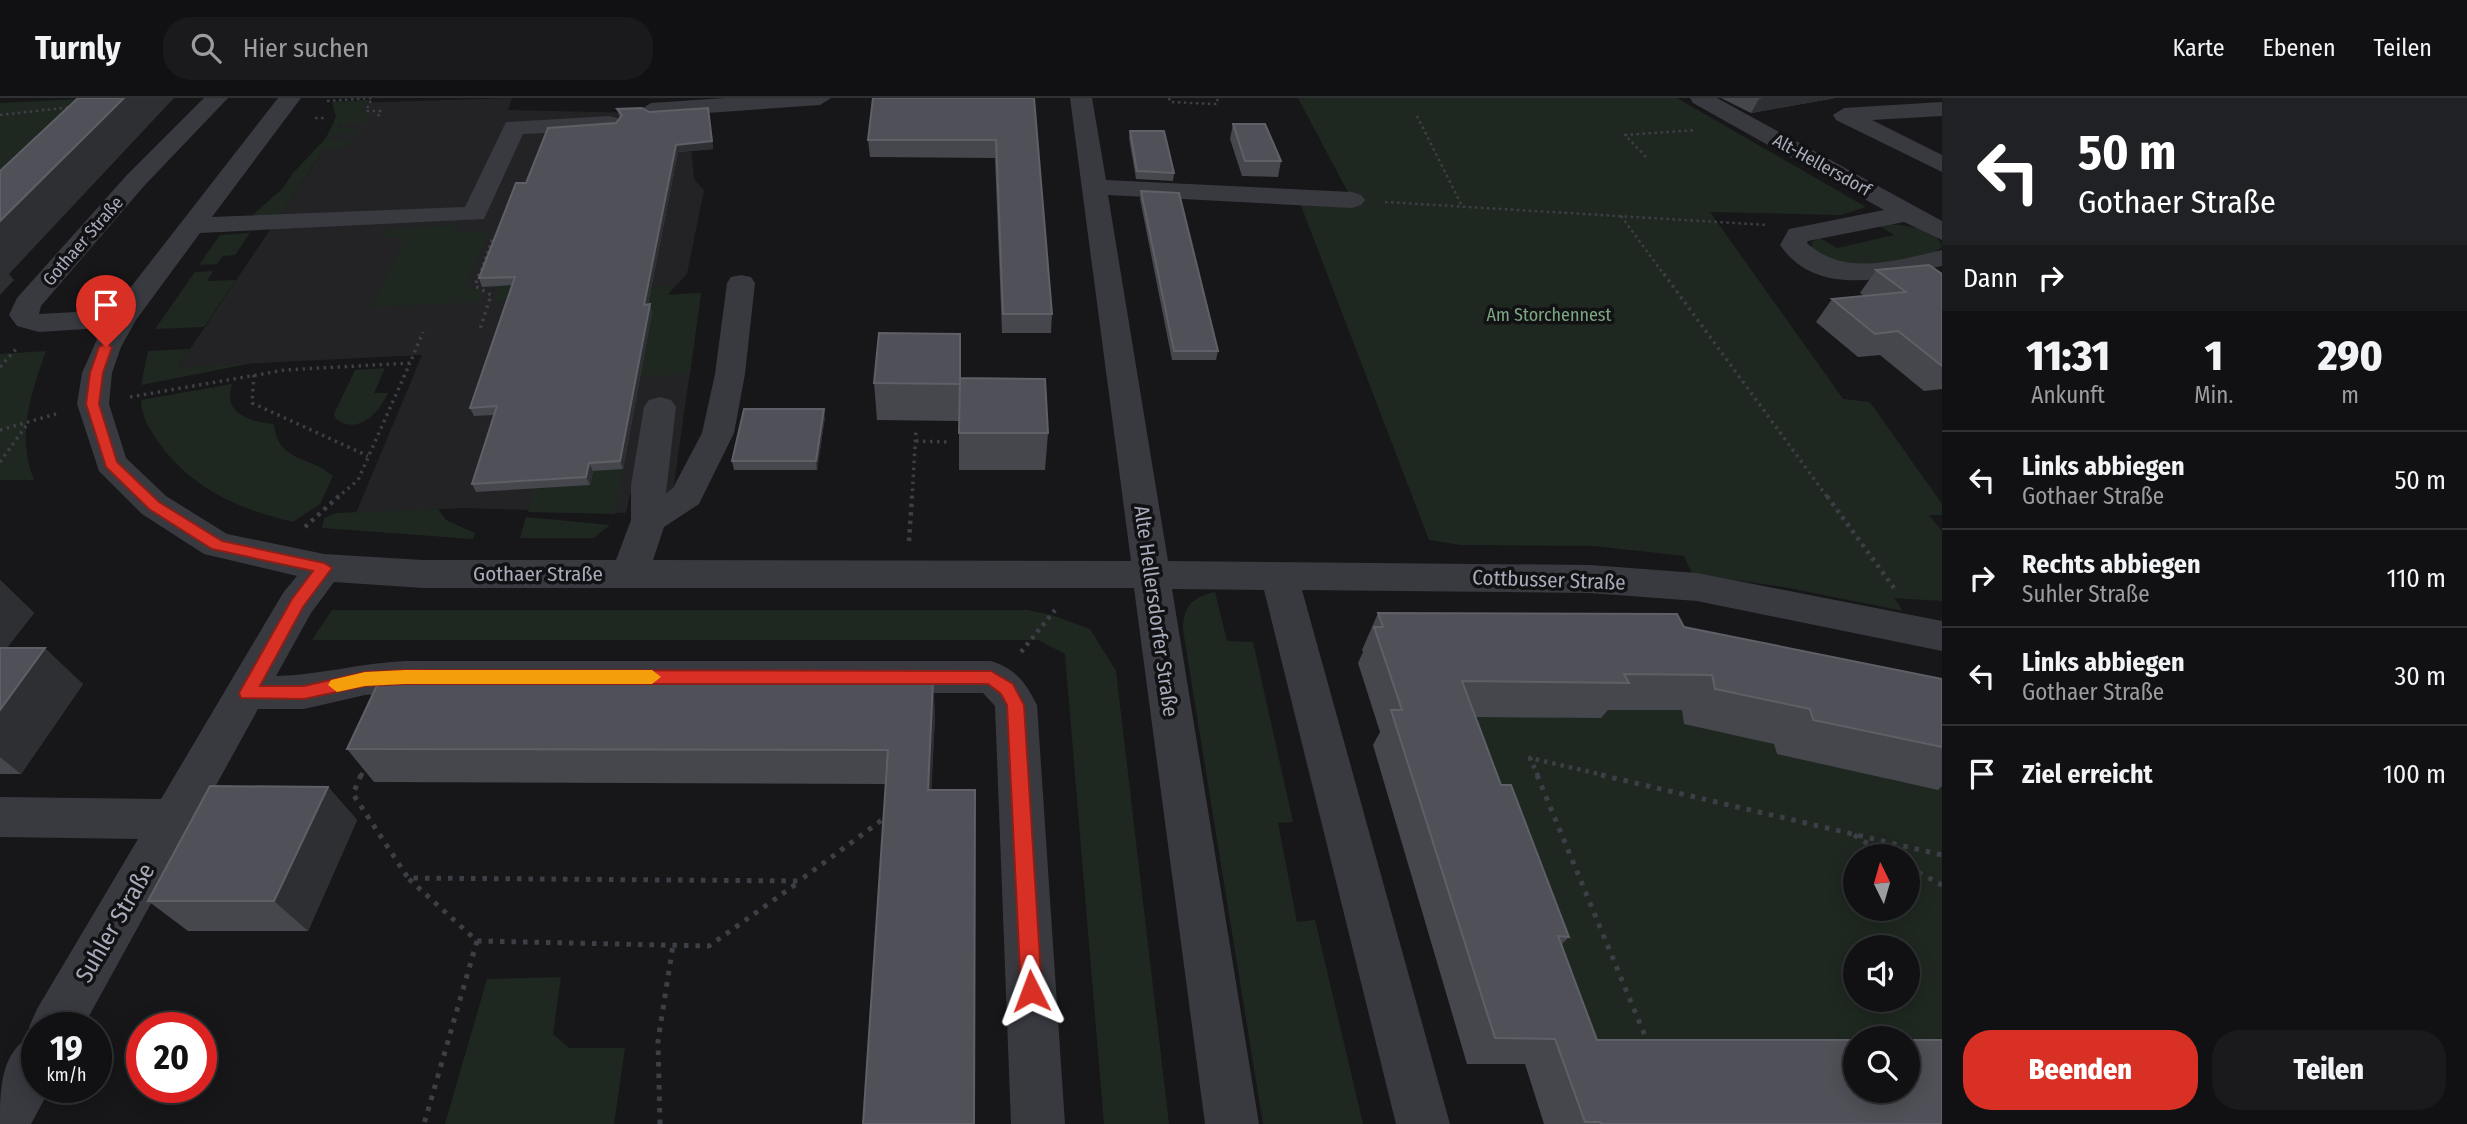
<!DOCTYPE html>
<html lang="de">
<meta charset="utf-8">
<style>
body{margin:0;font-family:"Fira Sans Condensed",sans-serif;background:#1a1a1c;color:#f1f3f6;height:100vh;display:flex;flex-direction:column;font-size:26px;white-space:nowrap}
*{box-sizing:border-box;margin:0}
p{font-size:23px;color:#9c9da0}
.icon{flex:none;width:38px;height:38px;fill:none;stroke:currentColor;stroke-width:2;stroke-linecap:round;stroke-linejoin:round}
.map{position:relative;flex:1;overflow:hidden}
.details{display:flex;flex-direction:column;background:#111113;width:525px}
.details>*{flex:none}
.guide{background:#202124;color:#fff;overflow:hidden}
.needle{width:46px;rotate:355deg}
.buttons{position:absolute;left:1843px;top:746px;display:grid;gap:14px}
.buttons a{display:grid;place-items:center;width:77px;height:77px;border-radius:50%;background:#111113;box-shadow:0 4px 18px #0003,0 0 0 2px #303133;font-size:35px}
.speed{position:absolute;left:21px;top:914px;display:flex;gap:14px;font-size:35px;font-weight:700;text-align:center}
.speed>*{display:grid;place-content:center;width:91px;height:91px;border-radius:50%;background:#111113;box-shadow:0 4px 18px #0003,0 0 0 2px #303133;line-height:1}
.speed small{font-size:18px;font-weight:400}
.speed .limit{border:10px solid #d22;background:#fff;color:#111}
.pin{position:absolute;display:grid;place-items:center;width:60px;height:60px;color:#fff;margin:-72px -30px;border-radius:50% 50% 50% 0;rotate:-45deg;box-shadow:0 0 7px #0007}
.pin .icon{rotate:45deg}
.me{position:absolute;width:77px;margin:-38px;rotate:357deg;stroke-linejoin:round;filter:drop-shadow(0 0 5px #0008)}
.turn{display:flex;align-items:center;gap:24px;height:147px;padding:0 21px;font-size:32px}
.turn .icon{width:91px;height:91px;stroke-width:2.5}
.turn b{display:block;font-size:49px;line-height:60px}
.then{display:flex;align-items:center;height:66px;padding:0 21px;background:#0003;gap:14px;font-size:26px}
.eta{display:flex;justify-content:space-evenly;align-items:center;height:119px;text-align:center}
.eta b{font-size:42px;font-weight:800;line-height:49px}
.action{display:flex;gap:14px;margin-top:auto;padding:14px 21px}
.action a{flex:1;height:80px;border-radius:28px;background:#d93025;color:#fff;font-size:28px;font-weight:800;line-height:80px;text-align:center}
.action a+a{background:#1a1a1c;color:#f1f3f6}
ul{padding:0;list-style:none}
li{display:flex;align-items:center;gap:21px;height:98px;padding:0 21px;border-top:2px solid #303133}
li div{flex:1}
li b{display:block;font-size:26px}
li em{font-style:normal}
header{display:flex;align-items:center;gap:42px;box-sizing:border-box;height:98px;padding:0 35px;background:#111113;border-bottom:2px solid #303133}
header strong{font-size:33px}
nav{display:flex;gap:38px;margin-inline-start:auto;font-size:24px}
.search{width:490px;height:63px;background:#1a1a1c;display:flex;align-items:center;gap:18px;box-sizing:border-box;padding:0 24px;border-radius:28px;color:#9c9da0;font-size:26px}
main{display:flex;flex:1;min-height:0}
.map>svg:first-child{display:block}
</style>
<header>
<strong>Turnly</strong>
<div class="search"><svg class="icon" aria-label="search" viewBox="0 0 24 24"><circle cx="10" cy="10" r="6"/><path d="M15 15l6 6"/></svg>Hier suchen</div>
<nav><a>Karte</a><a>Ebenen</a><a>Teilen</a></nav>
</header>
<main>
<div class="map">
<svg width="1942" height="1026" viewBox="0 0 1942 1026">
<rect width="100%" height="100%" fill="#171719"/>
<path fill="#232326" d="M512 0 508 12 688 16 694 81 704 92 687 176 667 197 701 195 673 393 630 396 626 415 466 410 356 415 422 257 178 269 355 5Z"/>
<path fill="#1e2820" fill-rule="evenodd" d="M100 0 0 132V5Z
M1298 0H1677L1866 109 1841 117 1710 114 1843 301 1870 304 1942 406V417H1929L1942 433V503L1894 500 1903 513 1784 489 1692 476 1684 458 1595 448 1461 447 1429 442 1300 105 1352 102Z
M369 2 362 14 370 15 364 25 341 26 338 30H357L354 36 334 37 330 42H351L346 50 324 51 280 117H253L283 90 293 75 326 40 336 19 332 4Z
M1890 126C1907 128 1937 130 1942 149L1935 154 1867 170 1840 167 1812 150V144L1820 140 1837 150 1894 137 1880 128Z
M457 127 456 134 490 133 466 187 483 194 481 204 371 209 405 140H384L389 131Z
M250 135 235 157 223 158 217 166 199 167 220 137Z
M213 173 207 183 236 182 204 229 155 231 195 174Z
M592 184 589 192 674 188 668 197 701 195 690 276 640 279 511 203 495 204 498 192 493 188Z
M190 251 178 269 253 265 141 287 148 253Z
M46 253C31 296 16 337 34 382H0V256Z
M385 270 374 295H388C379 314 359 338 336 321L334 316 355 272Z
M232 286C222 316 251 324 274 326 278 365 309 357 333 378L320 406 293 424C238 411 190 390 157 342 149 330 141 317 141 302Z
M623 371 615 416 528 414 534 391 589 387 593 373Z
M438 411 446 422 475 435 473 441 322 430 324 420 336 415Z
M526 419 610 427 594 440H520Z
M1215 494 1227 543 1253 544 1293 724 1278 725 1297 824 1315 822 1363 1026H1263L1183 532C1183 509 1192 499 1215 494Z
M332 512H1027L1052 517 1090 531 1116 573 1169 1026H1104L1065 556 1038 542H312Z
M1457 611 1556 612 1560 620H1600L1597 612H1682L1774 646 1777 656 1884 671 1887 681 1937 691 1942 684V967H1908V940H1855V967H1564ZM1855 758H1908V810H1855ZM1855 849H1908V901H1855Z
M561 879 553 936 569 950H625L614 1026H445L487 881Z"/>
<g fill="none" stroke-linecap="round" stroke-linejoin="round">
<path stroke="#3d3f46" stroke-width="2.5" stroke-dasharray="2.5 3.5" stroke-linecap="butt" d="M1169 0 1170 4 1215 6 1218 5 1217 0
M327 3 372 0 366 13H381L377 20
M0 17 72 9
M1417 18 1462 108
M315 20H325
M1646 59 1625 37 1696 32
M1385 104 1767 127
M1621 118 1665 178
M479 178 493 138"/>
<path stroke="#3d3f46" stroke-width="3.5" stroke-dasharray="2.5 4.5" stroke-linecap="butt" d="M479 176 475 188 491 197 480 231
M1664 176 1828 400
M0 269 18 249
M254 277 252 305 368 358
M130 299 285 272 410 265 423 234
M0 332 56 316
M916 343 947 344
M0 364 28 325
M337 400 358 382 410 265
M912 400 916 332"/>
<path stroke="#3d3f46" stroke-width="4.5" stroke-dasharray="3.5 5" stroke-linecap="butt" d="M1827 398 1894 490
M305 429 339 398
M909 443 912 398
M1021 554 1055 512
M361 678 366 666
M1538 678 1530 660 1608 678"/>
<path stroke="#3d3f46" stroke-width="5" stroke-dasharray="4.5 7" stroke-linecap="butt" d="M361 677 353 696 408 780 799 783 886 719
M1537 677 1648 945
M1601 677 1942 757
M1854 737 1887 758
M1908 769 1942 787
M409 781 477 843 424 1026
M477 843 709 848 799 784
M660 1026 658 943 673 847"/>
<path fill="#393a40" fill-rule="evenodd" d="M204 0H228L144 88 41 208 39 216 113 212 278 0H301L212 119 465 109 506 24 609 18 617 20 621 25 617 30 609 32 523 36 484 121 200 135 136 222 121 249 112 275 109 306 126 360 166 398 227 436 324 456 423 462H616L631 422V387L644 309 649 302 660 299 671 302 676 309 666 395 673 390 702 335 715 276 727 185 731 179 741 177 751 179 755 185 745 276 734 335 699 406 664 429 653 462 1131 463 1070 0H1092L1106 82 1352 94 1361 97 1365 102 1361 107 1352 110 1108 97 1168 463 1590 467 1697 475 1942 523V553L1697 503 1590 495 1302 492 1450 1026H1396L1264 492 1172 491 1259 1026H1205L1134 490H423L334 484 311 515 276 578C320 577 361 565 405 563H991C1016 571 1025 584 1037 607L1065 1026H1011L995 608 983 595H405L365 597 304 611H258L83 929H37V989H51L31 1026H0C0 992 0 953 33 937L29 929 37 911 138 741 0 739V699L161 701 283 495 297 478 204 456 142 416 99 373 77 306 82 275 102 230 39 234 17 228 9 217 17 200 126 78Z
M725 0H831L820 7 651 19 640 12 651 5Z
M1690 0H1717L1942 123V142L1904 124 1808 143 1807 145C1846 180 1896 162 1942 152V168C1889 180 1817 201 1780 147L1789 131 1884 112 1693 5Z
M1942 4V18L1872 22 1942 57V74L1836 22 1833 17 1844 10Z"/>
</g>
<path fill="#45474c" d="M1034 0 1052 216 1051 235H1002L995 60 870 59 868 42Z
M1721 0H1835L1751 15Z
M708 10 713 51 678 54 648 206H650L652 215 623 371 593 373 590 387 476 394 472 386 494 317 474 318 470 310 512 187 482 189 479 180 526 85 616 25 620 20 617 11 649 14Z
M1233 26 1281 63 1278 79 1242 78 1230 41Z
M1130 33 1174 75 1173 83 1136 81 1129 40Z
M1141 93 1218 253 1216 262H1172L1140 101Z
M1876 172 1942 176V291L1924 293 1880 257 1858 259 1816 224 1832 201 1864 198 1860 195Z
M961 280 1048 335 1045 372H959V323L877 322 874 285Z
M825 319 817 372H734L732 363Z
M0 482 34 515 6 550 83 586 21 676H0Z
M1378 515 1684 529 1942 581V688L1938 692 1777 656 1774 646 1684 626 1682 612H1608L1601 620 1475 619 1501 687 1569 839 1562 846 1597 942 1942 1026H1544L1525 966H1467L1373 647 1380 634 1358 565 1363 554 1362 552Z
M933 583 935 618 931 692 974 1026 886 686 374 684 347 651Z
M328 689 357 722 308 833H188L148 803Z"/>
<path fill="#2e2f33" d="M124 0H174L9 176 14 182 0 197V123Z
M1763 0H1835L1751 15 1759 1Z
M708 10 713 51 678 54 646 215 644 207 676 47Z
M650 206 652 215 623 371 620 363Z
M824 311 825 319 817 372 816 363Z
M589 365 593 373 590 387 586 379Z
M0 482 34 515 0 559Z
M45 550 83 586 21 676 0 659V612Z
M933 583 935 618 930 725 928 692Z
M328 689 357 722 308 833 274 803Z"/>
<path fill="#505158" stroke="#5e5f67" stroke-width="2" d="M78 0H124L0 123V73Z
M873 0H1034L1052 216H1003L996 42H868Z
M642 10 649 14 708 10 712 43 676 47 644 207 650 206 620 363 589 365 586 379 472 386 497 308 470 310 515 179 479 180 516 85H526L548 30 616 25 622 17 617 11Z
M1233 26H1265L1281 63H1245Z
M1130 33H1164L1174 75 1137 73Z
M1141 93 1179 95 1218 253H1174Z
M1929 167 1942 176V268L1898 233 1875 236 1832 201 1906 194 1876 172Z
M879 235 960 236V286L874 285Z
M960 280 1045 281 1048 335H959Z
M744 311H824L816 363H732Z
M1378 515 1677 516 1684 529 1942 581V649L1813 622 1810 611 1715 591 1712 577 1624 576 1629 585 1462 583 1501 687H1511L1569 839 1558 838 1597 942H1855V992H1908V942H1942V1026H1601L1600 1024H1585L1555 941 1495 940 1391 612H1402L1374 529H1383Z
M0 550H45L0 612Z
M380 581 933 583 928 692H975L974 1026H863L888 652 347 651Z
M210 688 328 689 274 803H148Z"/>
<path fill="#d93025" stroke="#8d1f18" stroke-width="2" d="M106 245 112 249 103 275 99 306 117 364 159 404 222 443 324 465 332 470 303 509 260 588H304L365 574 405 572 991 573 1013 586 1024 607 1042 893 1039 900 1031 903 1024 900 1021 893 1007 607 1001 596 988 586H405L365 588 304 601 241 600 239 595 292 501 313 473 212 451 149 411 106 369 86 306 90 275 99 249Z"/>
<path fill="#f59e0b" d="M405 572H652L661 579 652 586H405L365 588 337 594 328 587 331 582 365 574Z"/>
<g text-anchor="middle" stroke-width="7" stroke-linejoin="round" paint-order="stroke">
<g font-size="18" fill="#a7abba" stroke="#121214">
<text transform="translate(1822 67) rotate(29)" y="6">Alt-Hellersdorf</text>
<text transform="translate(83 143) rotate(-49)" y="6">Gothaer Straße</text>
</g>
<g font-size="18" fill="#7da783" stroke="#121214">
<text x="1549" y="223">Am Storchennest</text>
</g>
<g font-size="21" fill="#a7abba" stroke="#121214">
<text x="538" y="483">Gothaer Straße</text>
<text transform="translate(1549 482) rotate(2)" y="7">Cottbusser Straße</text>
<text transform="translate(1156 513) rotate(82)" y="7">Alte Hellersdorfer Straße</text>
</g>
<g font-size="24" fill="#a7abba" stroke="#121214">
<text transform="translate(115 825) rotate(-60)" y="8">Suhler Straße</text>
</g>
</g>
</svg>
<div class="buttons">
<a><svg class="needle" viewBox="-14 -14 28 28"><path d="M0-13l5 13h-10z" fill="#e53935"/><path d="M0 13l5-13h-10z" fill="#9c9da0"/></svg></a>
<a><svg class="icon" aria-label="sound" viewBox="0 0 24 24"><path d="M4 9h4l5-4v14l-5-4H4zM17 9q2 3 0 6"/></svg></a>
<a><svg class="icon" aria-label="search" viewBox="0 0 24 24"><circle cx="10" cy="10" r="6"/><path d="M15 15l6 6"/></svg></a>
</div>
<div class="speed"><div>19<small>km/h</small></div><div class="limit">20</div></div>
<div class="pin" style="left:106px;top:249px;background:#d93025"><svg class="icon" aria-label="arrive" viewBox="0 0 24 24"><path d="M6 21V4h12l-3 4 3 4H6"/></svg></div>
<svg class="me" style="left:1031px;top:893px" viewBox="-20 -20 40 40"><path d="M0-17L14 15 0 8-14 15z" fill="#d93025" stroke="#fff" stroke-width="4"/></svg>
</div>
<section class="details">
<div class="guide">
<div class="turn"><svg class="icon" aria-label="left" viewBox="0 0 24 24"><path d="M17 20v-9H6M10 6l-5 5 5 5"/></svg><div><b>50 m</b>Gothaer Straße</div></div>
<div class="then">Dann<svg class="icon" aria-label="right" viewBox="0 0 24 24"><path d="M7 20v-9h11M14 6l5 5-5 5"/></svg></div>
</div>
<div class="eta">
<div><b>11:31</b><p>Ankunft</p></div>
<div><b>1</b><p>Min.</p></div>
<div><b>290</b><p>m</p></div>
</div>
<ul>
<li><svg class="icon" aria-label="left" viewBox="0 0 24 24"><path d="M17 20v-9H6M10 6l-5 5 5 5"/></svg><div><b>Links abbiegen</b><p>Gothaer Straße</p></div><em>50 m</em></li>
<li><svg class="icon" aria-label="right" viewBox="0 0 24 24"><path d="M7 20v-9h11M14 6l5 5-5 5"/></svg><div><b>Rechts abbiegen</b><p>Suhler Straße</p></div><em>110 m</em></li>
<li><svg class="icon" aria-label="left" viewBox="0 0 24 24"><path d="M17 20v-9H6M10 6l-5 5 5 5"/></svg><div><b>Links abbiegen</b><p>Gothaer Straße</p></div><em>30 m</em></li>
<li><svg class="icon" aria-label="arrive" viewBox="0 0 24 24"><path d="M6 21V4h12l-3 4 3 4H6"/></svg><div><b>Ziel erreicht</b></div><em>100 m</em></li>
</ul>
<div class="action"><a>Beenden</a><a>Teilen</a></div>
</section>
</main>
